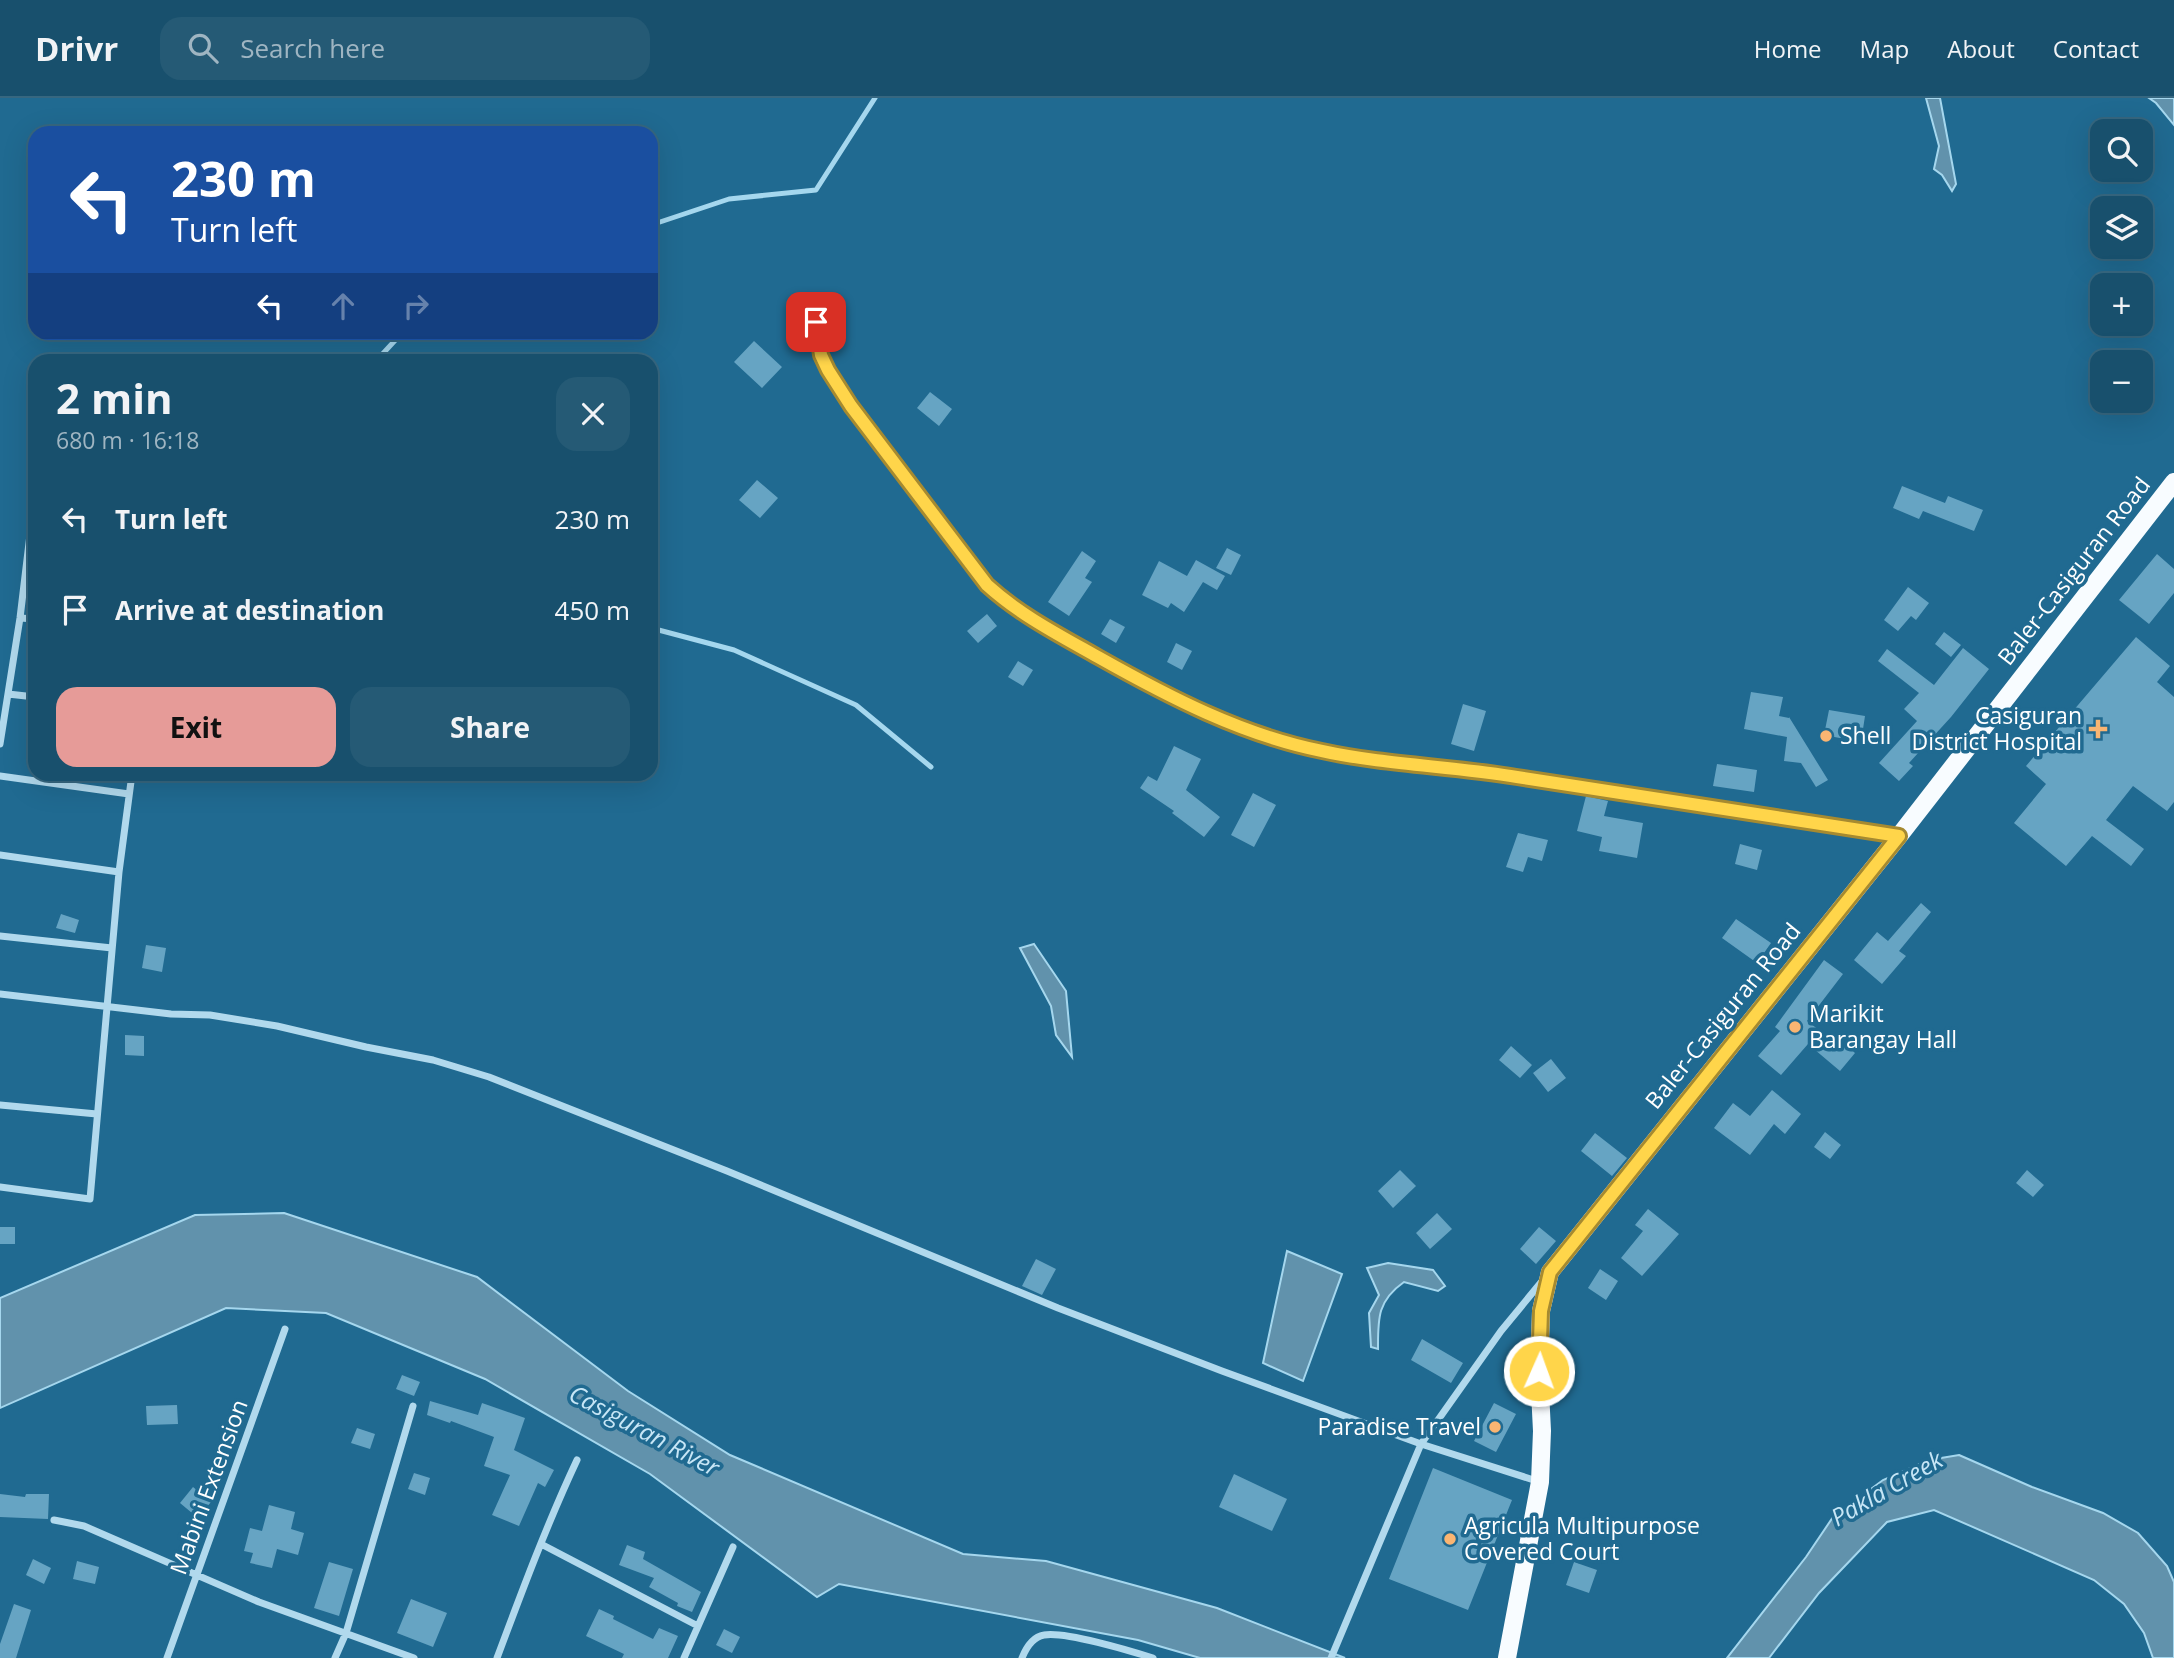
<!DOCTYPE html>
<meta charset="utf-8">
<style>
body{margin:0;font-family:"Open Sans",sans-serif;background:#255a75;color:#f1f3f6;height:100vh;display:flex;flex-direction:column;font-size:26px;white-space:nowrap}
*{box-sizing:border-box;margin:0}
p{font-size:23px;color:#9fb5c2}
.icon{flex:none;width:38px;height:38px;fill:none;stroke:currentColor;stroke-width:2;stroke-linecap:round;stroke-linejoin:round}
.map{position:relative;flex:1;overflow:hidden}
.panel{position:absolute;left:28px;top:256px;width:630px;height:427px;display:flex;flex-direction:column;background:#18506d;border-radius:21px;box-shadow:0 7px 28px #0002,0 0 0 2px #366780}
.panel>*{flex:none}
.hud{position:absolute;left:28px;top:28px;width:630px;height:214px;border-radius:21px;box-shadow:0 7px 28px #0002,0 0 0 2px #366780;background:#1a4fa0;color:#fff;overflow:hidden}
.fabs{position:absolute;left:2090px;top:21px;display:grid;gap:14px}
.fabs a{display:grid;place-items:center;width:63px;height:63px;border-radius:14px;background:#18506d;box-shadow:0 7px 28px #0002,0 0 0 2px #366780;font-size:35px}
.pin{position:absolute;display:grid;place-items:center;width:60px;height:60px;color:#fff;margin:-30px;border-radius:14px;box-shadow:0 4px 10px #0006}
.me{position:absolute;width:77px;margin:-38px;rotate:2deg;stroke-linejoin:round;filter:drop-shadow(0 0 5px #0008)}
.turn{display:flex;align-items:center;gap:24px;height:147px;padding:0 28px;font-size:32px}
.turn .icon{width:91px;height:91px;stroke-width:2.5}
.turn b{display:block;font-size:49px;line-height:60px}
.lanes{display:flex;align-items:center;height:66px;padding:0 28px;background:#0003;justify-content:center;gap:35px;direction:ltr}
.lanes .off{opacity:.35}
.round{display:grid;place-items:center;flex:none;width:74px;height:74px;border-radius:21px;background:#255a75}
.headline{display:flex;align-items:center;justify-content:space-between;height:119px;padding:0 28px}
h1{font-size:42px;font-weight:700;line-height:52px}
.primary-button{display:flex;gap:14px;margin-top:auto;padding:14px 28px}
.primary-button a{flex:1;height:80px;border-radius:21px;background:#e69b98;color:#111;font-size:28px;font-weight:700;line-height:80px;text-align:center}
.primary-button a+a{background:#255a75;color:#f1f3f6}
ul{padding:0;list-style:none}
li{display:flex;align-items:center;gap:21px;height:91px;padding:0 28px}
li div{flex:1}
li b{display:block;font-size:26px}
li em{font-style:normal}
header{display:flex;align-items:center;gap:42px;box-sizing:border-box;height:98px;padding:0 35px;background:#18506d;border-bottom:2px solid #366780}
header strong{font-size:33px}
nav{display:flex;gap:38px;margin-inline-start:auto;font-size:24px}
.search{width:490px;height:63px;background:#255a75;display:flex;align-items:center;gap:18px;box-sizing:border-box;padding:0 24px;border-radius:21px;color:#9fb5c2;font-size:26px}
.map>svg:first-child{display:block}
</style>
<header>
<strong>Drivr</strong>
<div class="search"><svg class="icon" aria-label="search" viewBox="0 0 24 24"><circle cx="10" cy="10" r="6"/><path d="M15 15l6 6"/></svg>Search here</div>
<nav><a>Home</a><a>Map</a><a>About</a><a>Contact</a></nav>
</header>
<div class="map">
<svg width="2174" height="1560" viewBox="0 0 2174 1560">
<rect width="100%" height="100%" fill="#206a91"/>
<path fill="#6192ac" stroke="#a5d7ee" stroke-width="2" d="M1926 0H1940L1956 86 1952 93 1942 77 1934 71 1939 48Z
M2149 0H2174V27L2156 5Z
M1034 846 1066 893 1072 959 1056 937 1051 908 1020 850Z
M284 1115 477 1179 628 1293 730 1357 963 1456 1046 1463 1217 1510 1345 1560H1200L1138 1542 839 1486 817 1499 650 1376 485 1281 326 1215 226 1210 0 1310V1200L195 1117Z
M1287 1153 1342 1176 1303 1283 1263 1265Z
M1388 1165 1433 1172 1445 1188 1438 1193 1404 1184C1377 1203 1378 1221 1378 1251L1371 1249 1369 1215 1379 1197 1367 1170Z
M1959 1357 2032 1389 2103 1415 2138 1435 2167 1468 2174 1484V1560H2153L2144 1535 2124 1506 2094 1482 1934 1412 1887 1424 1819 1495 1769 1560H1727L1806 1459 1833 1419 1883 1382 1929 1362Z"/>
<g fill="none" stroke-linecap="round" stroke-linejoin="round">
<path stroke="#a5d7ee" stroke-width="5" d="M651 127 729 101 816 92 875 0
M377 262 400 237 406 234
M651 530 734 552 856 607 931 669"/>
</g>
<path fill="#66a4c3" d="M754 243 782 269 762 290 734 264Z
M930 294 952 311 939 328 917 310Z
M757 382 778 400 760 420 739 402Z
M1902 388 1945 405 1948 398 1983 412 1974 433 1923 413 1919 421 1893 410Z
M1227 450 1241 457 1231 477 1216 470Z
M1082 453 1096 463 1085 480 1092 484 1069 518 1048 504Z
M2157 456 2174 471V495L2149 526 2119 502Z
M1196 462 1225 478 1217 492 1203 484 1184 514 1171 505 1168 510 1142 497 1159 463 1187 478Z
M1908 489 1929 505 1916 522 1911 518 1898 533 1884 522Z
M987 516 997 528 978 545 967 533Z
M1110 521 1125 529 1116 545 1101 536Z
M1944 534 1961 547 1951 559 1935 546Z
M2136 539 2170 568 2157 584 2174 599V704L2167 713 2133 688 2106 722 2144 751 2131 768 2092 738 2066 768 2014 725 2046 686 2026 668Z
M1176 545 1192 553 1182 572 1167 564Z
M1963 550 1989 571 1951 619 1909 665 1913 668 1899 683 1879 665 1917 623 1904 611 1919 595 1878 563 1887 551 1934 587Z
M1018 563 1033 572 1023 588 1008 579Z
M1751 594 1783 599 1779 618 1789 620V619L1828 682 1816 689 1801 665 1784 663 1787 639 1744 631Z
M1463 606 1486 613 1474 653 1451 646Z
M1829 612 1865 618 1861 644 1824 637Z
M1174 648 1201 661 1186 692 1220 719 1204 739 1172 715 1174 713 1140 690 1148 678 1157 683Z
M1717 666 1757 672 1754 694 1713 688Z
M1253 695 1276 707 1254 749 1231 737Z
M1586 698 1608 703 1604 718 1643 725 1637 760 1599 753 1602 739 1577 733Z
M1518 735 1548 742 1542 763 1528 759 1523 774 1506 769Z
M1740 746 1762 752 1757 772 1735 766Z
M1921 805 1931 814 1899 853 1906 858 1882 886 1854 862 1877 834 1888 843Z
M61 816 79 822 75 835 56 830Z
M1736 821 1771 845 1757 865 1722 840Z
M146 847 166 850 162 874 142 870Z
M1824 862 1843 876 1807 923 1835 944 1839 941 1855 955 1840 973 1808 946 1781 977 1758 958 1780 933 1775 929Z
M125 937 144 938V958L125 957Z
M1511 948 1532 967 1520 980 1499 962Z
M1551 961 1566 980 1548 994 1533 975Z
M1772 992 1801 1016 1785 1036 1774 1026 1750 1057 1714 1030 1733 1005 1750 1018Z
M1825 1034 1841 1047 1830 1061 1814 1049Z
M1595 1035 1627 1060 1612 1078 1581 1053Z
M1400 1072 1416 1088 1393 1110 1378 1093Z
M2027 1072 2044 1087 2033 1099 2016 1085Z
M1648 1111 1679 1136 1642 1178 1621 1160 1643 1133 1635 1127Z
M1437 1115 1452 1131 1430 1151 1416 1135Z
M0 1129H15V1146H0Z
M1539 1129 1556 1143 1536 1166 1520 1151Z
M1036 1161 1056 1171 1042 1197 1022 1188Z
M1600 1171 1618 1183 1606 1202 1588 1190Z
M1422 1241 1463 1265 1451 1285 1411 1262Z
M402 1277 420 1284 414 1298 396 1291Z
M430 1303 478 1317 482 1305 525 1320 514 1352 554 1372 545 1389 538 1385 519 1428 492 1417 510 1377 484 1368 494 1339 451 1323 450 1325 427 1317Z
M1494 1305 1516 1316 1496 1354 1474 1343Z
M177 1307 178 1326 147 1327 146 1308Z
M357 1330 375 1336 370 1351 351 1345Z
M1433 1370 1512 1402 1468 1512 1389 1481Z
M414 1375 430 1380 425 1397 408 1391Z
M1234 1376 1287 1401 1272 1433 1219 1409Z
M193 1389 211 1404 198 1420 180 1405Z
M0 1396 25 1399 26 1396H49L48 1421 0 1419Z
M269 1407 295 1414 291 1431 304 1435 298 1457 277 1451 272 1470 250 1465 253 1455 244 1453 250 1430 262 1433Z
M627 1447 645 1454 643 1461 701 1494 692 1514 677 1508 678 1505 649 1489 654 1480 619 1467Z
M33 1461 51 1470 44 1486 26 1477Z
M77 1463 99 1469 95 1486 73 1481Z
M329 1464 353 1471 339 1518 314 1510Z
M1574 1464 1597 1472 1589 1495 1566 1487Z
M411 1501 447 1515 433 1549 397 1535Z
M14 1506 31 1512 16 1560H0V1546Z
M599 1511 614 1518 613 1521 653 1541 659 1530 678 1538 668 1560H622L624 1556 586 1538Z
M724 1531 740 1539 732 1555 716 1547Z"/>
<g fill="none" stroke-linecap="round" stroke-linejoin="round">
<path stroke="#b1d9ed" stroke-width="7" d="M816 224 821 257 828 272 851 308 987 487C1019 515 1056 535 1093 556 1165 597 1239 635 1320 653 1387 667 1457 669 1525 680 1648 699 1772 718 1895 738
M20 520 35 521
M8 596 35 599
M0 646 20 520 35 395
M0 678 129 696
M0 757 119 774
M0 838 112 850
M0 896 171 916 210 917 277 928 366 949 433 962 489 979 727 1073 1058 1210 1222 1273 1421 1346 1540 1384
M0 1007 97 1016
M0 1089 90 1101 119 774 132 676
M54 1422 84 1428 259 1504 414 1560
M541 1446 698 1528
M167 1560 285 1231
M335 1560 346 1535 413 1308
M497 1560C522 1493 547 1426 577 1362
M684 1560 733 1449
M1022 1560C1026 1550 1032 1539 1044 1537 1064 1533 1131 1553 1153 1560
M1331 1560 1421 1346 1501 1233 1543 1182"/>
<path stroke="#f8fcff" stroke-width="18" d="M1507 1560 1540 1384 1542 1333 1539 1273 1541 1213 1550 1174 1899 738 2174 384"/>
</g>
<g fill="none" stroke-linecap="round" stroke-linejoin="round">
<defs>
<path id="route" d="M816 224 821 257 828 272 851 308 987 487C1020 517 1059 537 1098 559 1169 599 1242 637 1322 653 1386 667 1452 668 1517 679 1644 699 1772 718 1899 738L1550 1174 1541 1213 1539 1273"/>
</defs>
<use href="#route" stroke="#a68a30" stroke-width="18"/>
<use href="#route" stroke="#ffd54a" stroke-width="12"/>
</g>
<g fill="#fab572" stroke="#206a91" stroke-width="2.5">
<path d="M2094.5 620.5h7v7h7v7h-7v7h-7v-7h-7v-7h7z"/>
<circle cx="1826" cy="638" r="7"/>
<circle cx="1795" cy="929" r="7"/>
<circle cx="1495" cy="1329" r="7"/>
<circle cx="1450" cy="1441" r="7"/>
</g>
<g text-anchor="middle" stroke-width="7" stroke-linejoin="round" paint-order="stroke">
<g font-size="23" fill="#fff" stroke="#206a91">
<text transform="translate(2074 473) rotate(-52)" y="8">Baler-Casiguran Road</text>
<text transform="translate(1723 918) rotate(-51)" y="8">Baler-Casiguran Road</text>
<text transform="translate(209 1389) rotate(-70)" y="8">Mabini Extension</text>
</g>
<g font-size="23" fill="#fff" stroke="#206a91" text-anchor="start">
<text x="2082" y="626" text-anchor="end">Casiguran<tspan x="2082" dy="26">District Hospital</tspan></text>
<text x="1840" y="646">Shell</text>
<text x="1809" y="924">Marikit<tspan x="1809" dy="26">Barangay Hall</tspan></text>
<text x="1481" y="1337" text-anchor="end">Paradise Travel</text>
<text x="1464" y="1436">Agricula Multipurpose<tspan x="1464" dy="26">Covered Court</tspan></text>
</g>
<g font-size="24" font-style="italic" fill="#c7e6f6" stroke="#206a91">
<text transform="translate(644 1333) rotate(28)" y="8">Casiguran River</text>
<text transform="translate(1887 1391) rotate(-30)" y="8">Pakla Creek</text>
</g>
</g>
</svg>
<div class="fabs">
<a><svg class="icon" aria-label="search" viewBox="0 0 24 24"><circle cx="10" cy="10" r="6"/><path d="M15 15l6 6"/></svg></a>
<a><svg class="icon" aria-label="layers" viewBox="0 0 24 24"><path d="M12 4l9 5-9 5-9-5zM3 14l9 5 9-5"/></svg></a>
<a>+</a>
<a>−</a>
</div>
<div class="pin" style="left:816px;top:224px;background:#d93025"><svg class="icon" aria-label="arrive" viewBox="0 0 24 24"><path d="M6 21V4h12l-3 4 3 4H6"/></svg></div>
<svg class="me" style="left:1539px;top:1273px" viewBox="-20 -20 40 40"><circle r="17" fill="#ffd54a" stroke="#fff" stroke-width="3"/><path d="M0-11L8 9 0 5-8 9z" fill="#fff"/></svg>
<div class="hud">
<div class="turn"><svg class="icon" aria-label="left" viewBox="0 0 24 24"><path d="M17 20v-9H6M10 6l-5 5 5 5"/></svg><div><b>230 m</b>Turn left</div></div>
<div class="lanes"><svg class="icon" aria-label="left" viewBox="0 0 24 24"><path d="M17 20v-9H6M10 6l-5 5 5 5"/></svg><svg class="icon off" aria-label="ahead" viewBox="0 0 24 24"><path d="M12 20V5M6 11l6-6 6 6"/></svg><svg class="icon off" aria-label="right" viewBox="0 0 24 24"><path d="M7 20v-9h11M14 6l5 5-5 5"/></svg></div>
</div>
<section class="panel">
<div class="headline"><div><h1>2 min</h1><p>680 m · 16:18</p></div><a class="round"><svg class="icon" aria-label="close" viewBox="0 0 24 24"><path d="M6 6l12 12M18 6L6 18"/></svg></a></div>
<ul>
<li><svg class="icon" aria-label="left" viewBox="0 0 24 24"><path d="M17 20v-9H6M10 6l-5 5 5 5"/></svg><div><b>Turn left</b></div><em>230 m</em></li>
<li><svg class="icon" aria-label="arrive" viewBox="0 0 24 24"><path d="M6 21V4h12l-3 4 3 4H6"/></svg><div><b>Arrive at destination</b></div><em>450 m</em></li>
</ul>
<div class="primary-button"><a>Exit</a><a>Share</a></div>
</section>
</div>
